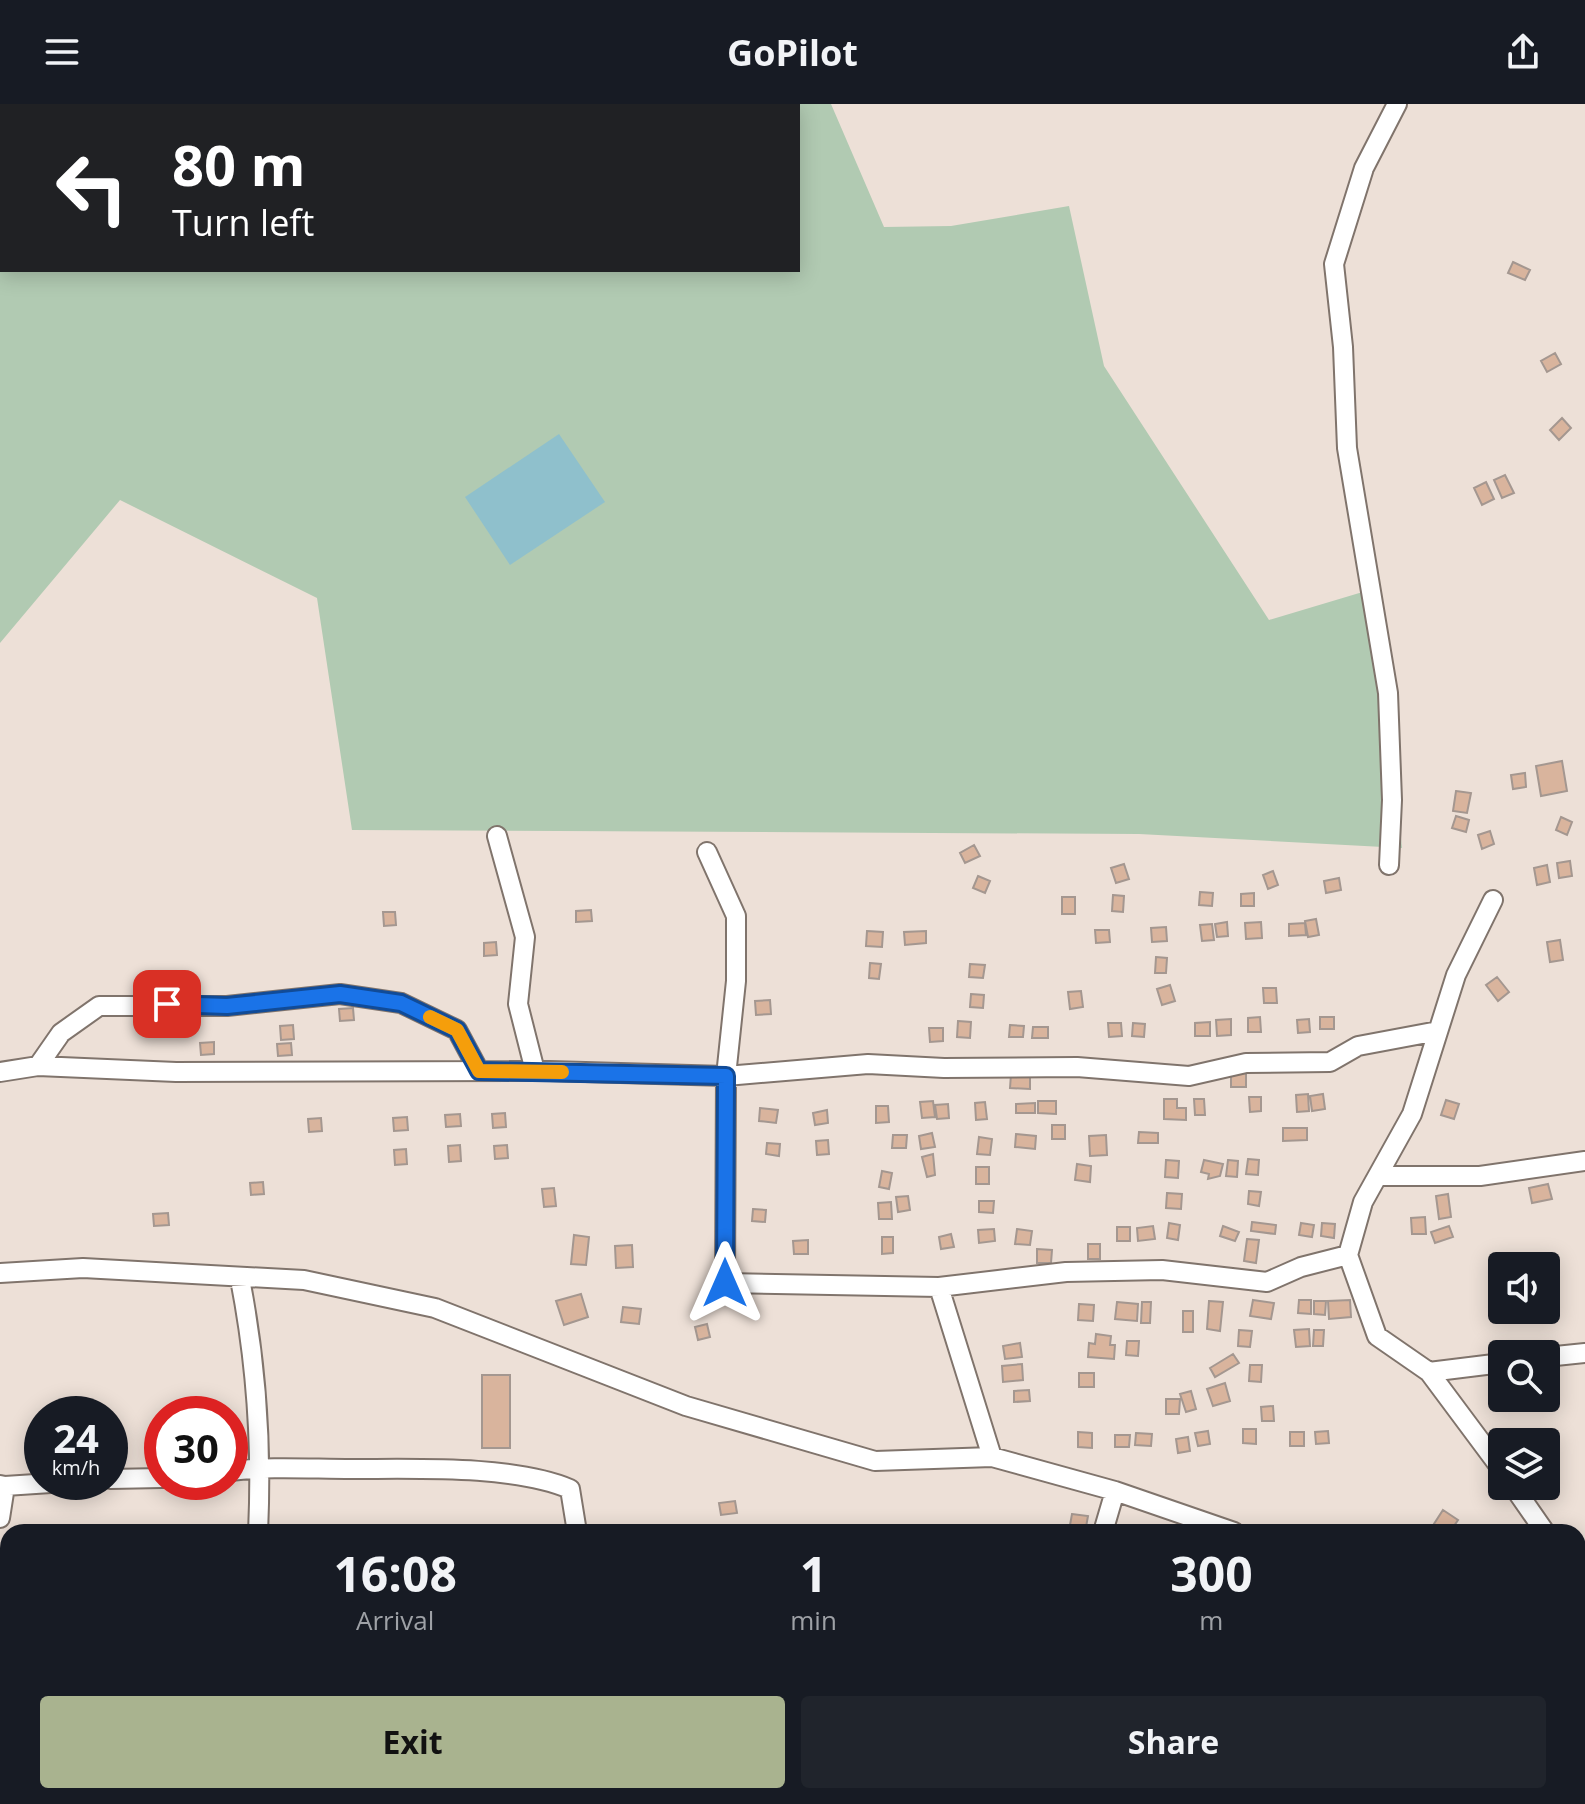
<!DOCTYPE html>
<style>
body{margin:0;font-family:"Open Sans",sans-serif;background:#20242c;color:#f1f3f6;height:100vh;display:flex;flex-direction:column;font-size:30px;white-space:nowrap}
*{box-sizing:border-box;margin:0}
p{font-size:26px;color:#9ea1a6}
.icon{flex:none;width:44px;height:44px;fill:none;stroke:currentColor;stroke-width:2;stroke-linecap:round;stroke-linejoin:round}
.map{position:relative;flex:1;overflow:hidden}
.drawer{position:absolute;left:0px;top:1420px;width:1586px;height:280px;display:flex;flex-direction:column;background:#171b24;border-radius:24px 24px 0 0;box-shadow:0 4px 20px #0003}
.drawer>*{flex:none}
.guide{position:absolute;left:0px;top:0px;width:800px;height:168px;box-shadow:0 4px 20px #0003;background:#202124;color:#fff;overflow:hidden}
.fabs{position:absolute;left:1488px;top:1148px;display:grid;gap:16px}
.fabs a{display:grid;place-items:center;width:72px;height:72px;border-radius:8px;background:#171b24;box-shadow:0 4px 20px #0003;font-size:40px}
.speed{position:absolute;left:24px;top:1292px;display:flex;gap:16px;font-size:40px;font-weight:700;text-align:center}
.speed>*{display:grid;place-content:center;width:104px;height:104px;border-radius:50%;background:#171b24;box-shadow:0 4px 20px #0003;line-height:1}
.speed small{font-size:20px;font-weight:400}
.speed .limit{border:12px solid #d22;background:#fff;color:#111}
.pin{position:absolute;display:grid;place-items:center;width:68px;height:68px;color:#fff;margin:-34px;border-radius:16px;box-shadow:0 4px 12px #0006}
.me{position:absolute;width:88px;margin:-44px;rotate:0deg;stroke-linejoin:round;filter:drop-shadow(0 0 6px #0008)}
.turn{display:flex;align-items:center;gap:28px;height:168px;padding:0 40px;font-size:36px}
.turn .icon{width:104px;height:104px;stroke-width:2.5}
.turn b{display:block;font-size:56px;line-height:68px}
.eta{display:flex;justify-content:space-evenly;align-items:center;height:136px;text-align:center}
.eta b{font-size:48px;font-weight:700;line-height:56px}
.primary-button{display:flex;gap:16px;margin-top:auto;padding:16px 40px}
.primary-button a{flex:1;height:92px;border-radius:8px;background:#a9b38f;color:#111;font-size:32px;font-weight:700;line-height:92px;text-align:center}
.primary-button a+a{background:#20242c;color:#f1f3f6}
header{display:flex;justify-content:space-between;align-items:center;height:104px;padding:0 40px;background:#171b24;font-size:36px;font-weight:700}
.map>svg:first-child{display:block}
</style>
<header><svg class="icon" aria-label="menu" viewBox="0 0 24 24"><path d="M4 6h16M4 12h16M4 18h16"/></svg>GoPilot<svg class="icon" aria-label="share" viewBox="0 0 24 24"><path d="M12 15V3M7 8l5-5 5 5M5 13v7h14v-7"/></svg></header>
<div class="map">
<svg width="1585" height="1700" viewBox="0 0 1585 1700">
<rect width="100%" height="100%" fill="#ede0d7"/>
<path fill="#b1cab2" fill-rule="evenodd" d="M0 0H831L884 123 951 122 1069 102 1104 262 1269 516 1366 487 1391 642 1402 744 1139 730 352 726 317 494 120 396 0 539ZM2 2H798V166H2Z"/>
<path fill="#8fc0cc" d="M559 330 605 398 510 461 465 393Z"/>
<path fill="#d9b49d" stroke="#a49790" stroke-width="2" d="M1513 158 1530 166 1525 176 1508 169Z
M1555 249 1561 260 1547 268 1541 257Z
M1562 314 1571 324 1559 336 1550 326Z
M1505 371 1514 389 1502 394 1494 376Z
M1486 378 1494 395 1482 401 1474 384Z
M1562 657 1567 687 1541 692 1536 662Z
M1525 669 1526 683 1513 685 1511 671Z
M1456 687 1471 689 1467 709 1453 707Z
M1456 712 1469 716 1466 728 1452 724Z
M1561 713 1572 718 1567 731 1556 726Z
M1490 727 1494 740 1482 745 1478 731Z
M974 741 980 752 965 759 960 749Z
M1570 757 1572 772 1559 774 1557 759Z
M1124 760 1129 775 1116 779 1111 764Z
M1547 761 1550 778 1537 781 1534 764Z
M1273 767 1278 781 1268 785 1263 771Z
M978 772 990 777 985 789 973 784Z
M1339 774 1341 786 1326 789 1324 777Z
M1200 788 1213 789 1212 802 1199 801Z
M1254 789V802H1241V790Z
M1113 791 1124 792 1123 808 1112 807Z
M1062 793H1075V810H1062Z
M591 806 592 817 576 818V807Z
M383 808H395L396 821 384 822Z
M1316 815 1319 831 1308 833 1305 817Z
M1227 818 1228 832 1217 833 1215 820Z
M1261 818 1262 834 1246 835 1245 819Z
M1305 819 1306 831 1289 832V820Z
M1212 820 1214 836 1202 837 1200 821Z
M1166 823 1167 837 1152 838 1151 824Z
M1095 826H1109L1110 838 1096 839Z
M867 827 883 828 882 843 866 842Z
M926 827V839L905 841 904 828Z
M1560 836 1563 856 1550 858 1547 838Z
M496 838 497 851 484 852V839Z
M1156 853 1167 854 1166 869H1155Z
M870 859 881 860 879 875 869 874Z
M970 860 985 861 983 874 969 873Z
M1497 873 1509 888 1498 897 1486 881Z
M1170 881 1175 897 1162 901 1157 885Z
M1263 884H1276L1277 899H1264Z
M1081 887 1083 903 1070 905 1068 888Z
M971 890 984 891 983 904 970 903Z
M770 896 771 910 756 911 755 897Z
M353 904 354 916 340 917 339 905Z
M1260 913 1261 928H1248V914Z
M1320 913H1334V925H1320Z
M1231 915V931L1217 932 1216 916Z
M1309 915 1310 928 1298 929 1297 916Z
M958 917 971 918 970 934 957 933Z
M1210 918V932H1195V919Z
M1108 919H1121L1122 932 1109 933Z
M1133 919 1145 920 1144 933 1132 932Z
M293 921 294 935 281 936 280 922Z
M1010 921 1024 922 1023 933H1009Z
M1033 923H1048V934H1032Z
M929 924H943V937L930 938Z
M214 938V950L201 951 200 939Z
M291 939 292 951 278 952 277 940Z
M1231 968H1246V983H1231Z
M1011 970H1030V985L1010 984Z
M1308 990 1309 1007 1297 1008 1296 991Z
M1323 990 1325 1005 1312 1007 1310 992Z
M1249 993H1261V1007L1250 1008Z
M1164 995H1177V1004H1186V1016L1164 1015Z
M1194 995H1204L1205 1011H1195Z
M1446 996 1459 1000 1454 1015 1441 1011Z
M933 997 935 1013 922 1014 920 998Z
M1038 997H1056V1010L1038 1009Z
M985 998 987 1015 976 1016 975 999Z
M1035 999V1009H1016V1000Z
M948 1000 949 1014 937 1015 935 1001Z
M876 1002H888L889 1018 876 1019Z
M760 1004 778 1006 776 1019 759 1017Z
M827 1006 828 1019 815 1021 813 1009Z
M505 1009 506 1023 493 1024 492 1010Z
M460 1010 461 1022 446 1023 445 1011Z
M407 1013 408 1026 394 1027 393 1014Z
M321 1014 322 1027 309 1028 308 1015Z
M1052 1021H1065V1035H1052Z
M1283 1024H1307V1036L1283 1037Z
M1139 1028 1158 1029V1039H1138Z
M932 1029 935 1043 921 1045 919 1032Z
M1016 1030 1036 1032 1035 1045 1015 1043Z
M893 1031H907L906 1044H892Z
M1106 1031 1107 1051 1090 1052 1089 1032Z
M979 1033 992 1035 990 1051 977 1050Z
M828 1036 829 1050 817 1051 816 1037Z
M767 1039 780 1040 779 1052 766 1050Z
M460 1041 461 1057 449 1058 448 1042Z
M507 1041 508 1054 495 1055 494 1042Z
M406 1045 407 1060 395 1061 394 1046Z
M933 1050 935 1071 927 1073 922 1053Z
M1248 1055 1259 1056 1258 1071 1246 1070Z
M1166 1056 1179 1057 1178 1074 1165 1073Z
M1204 1056 1223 1060 1220 1072 1208 1075 1209 1070 1201 1068Z
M1228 1056 1238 1057 1237 1073 1226 1072Z
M1077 1060 1091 1062 1090 1078 1075 1076Z
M976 1063H989V1080H976Z
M882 1067 892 1069 889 1085 879 1083Z
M263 1078 264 1090 251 1091 250 1079Z
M1548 1080 1552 1095 1532 1099 1529 1084Z
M554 1084 556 1102 544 1103 542 1085Z
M1249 1087 1261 1088 1259 1102 1248 1100Z
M1167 1089 1182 1090 1181 1105 1166 1104Z
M1448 1090 1451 1113 1439 1115 1436 1092Z
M908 1092 910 1106 898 1108 896 1093Z
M979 1097H994L993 1109 979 1108Z
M891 1098 892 1115H879L878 1099Z
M753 1105 766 1106 765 1118 752 1117Z
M168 1109 169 1121 154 1122 153 1110Z
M1425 1113 1426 1130H1412L1411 1114Z
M1252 1118 1276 1121 1275 1130 1251 1127Z
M1169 1119 1180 1121 1178 1136 1167 1134Z
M1301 1119 1314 1121 1312 1133 1299 1131Z
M1322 1119 1335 1120 1334 1134 1321 1132Z
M1153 1122 1155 1135 1138 1137 1137 1124Z
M1223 1122 1239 1128 1235 1137 1220 1132Z
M1449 1122 1453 1133 1435 1139 1431 1128Z
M1117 1123H1130V1137H1117Z
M994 1125 995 1137 979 1139 978 1126Z
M1017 1125 1032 1127 1030 1141 1015 1140Z
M951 1130 954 1143 941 1145 939 1133Z
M574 1131 589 1133 586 1161 571 1160Z
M882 1133H893V1149L882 1150Z
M1247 1135 1259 1136 1256 1159 1244 1157Z
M808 1136V1150H794L793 1137Z
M1088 1140H1100V1155H1088Z
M632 1141 633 1163 616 1164 615 1142Z
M1037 1145 1052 1146 1051 1159H1037Z
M581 1190 588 1213 564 1221 556 1197Z
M1253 1196 1274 1199 1271 1215 1250 1212Z
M1299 1196H1311V1210L1298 1209Z
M1350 1196 1351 1213 1329 1215 1328 1197Z
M1209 1197 1223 1198 1220 1227 1207 1225Z
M1314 1197H1326L1325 1211 1314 1210Z
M1117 1198 1138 1200 1137 1217 1115 1215Z
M1142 1198H1151L1150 1219H1141Z
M1079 1200 1094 1201 1093 1217 1078 1216Z
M623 1203 641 1205 639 1220 621 1218Z
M1183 1207H1193V1228H1183Z
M707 1220 710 1233 698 1236 695 1223Z
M1309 1225 1310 1242 1296 1243 1294 1226Z
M1239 1226 1252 1227 1250 1243 1238 1242Z
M1314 1226H1324L1323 1242H1313Z
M1096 1230 1111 1232 1110 1241H1115L1114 1255 1088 1253 1089 1239 1095 1240Z
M1127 1237H1139L1138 1252 1126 1251Z
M1020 1239 1022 1253 1005 1255 1003 1242Z
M1233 1250 1239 1259 1215 1273 1210 1264Z
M1022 1260 1023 1276 1003 1278 1002 1262Z
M1250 1261H1262L1261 1278 1249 1277Z
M1079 1269H1094V1283H1079Z
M482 1271H510V1344H482Z
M1225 1279 1230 1297 1213 1302 1207 1285Z
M1029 1286 1030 1297 1014 1298V1287Z
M1191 1287 1196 1305 1186 1308 1180 1290Z
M1166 1295H1180L1179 1310H1166Z
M1273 1302 1274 1317H1262L1261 1303Z
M1243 1325H1256V1340L1243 1339Z
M1208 1327 1210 1340 1198 1342 1195 1329Z
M1328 1327 1329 1339 1316 1340 1315 1328Z
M1078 1328 1092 1329V1344L1078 1343Z
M1290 1328H1304V1342H1290Z
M1136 1329 1152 1330 1151 1342 1135 1341Z
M1115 1331H1130L1129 1343H1115Z
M1188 1333 1190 1347 1178 1349 1176 1335Z
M735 1397 737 1409 721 1411 719 1399Z
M1443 1406 1458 1416 1450 1428H1433L1430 1426Z
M1072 1410 1088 1412 1086 1423 1070 1421Z"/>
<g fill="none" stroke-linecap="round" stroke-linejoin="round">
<defs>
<path id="street" d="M497 732 525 833 518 900 535 967
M707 748 736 812V877L726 972 725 1179 939 1183 1066 1168 1162 1166 1267 1178 1301 1163 1348 1151
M1389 761 1392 696 1388 589 1347 344 1343 243 1334 160 1364 64 1397 0
M1493 796 1456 871 1412 1010 1363 1098 1348 1151 1377 1232 1429 1268 1502 1366
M38 962 61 929 99 902H227L340 890 401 899 457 926 479 967
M0 968 38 962 176 968 550 967 726 972 868 960 944 964 1077 963 1189 972 1246 959 1330 958 1358 942 1438 927
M1378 1072H1480L1585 1057
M0 1169 83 1164 304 1176 435 1204 686 1302 875 1357 992 1353 1115 1387 1234 1428
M240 1175C256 1257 262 1345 258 1428
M939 1183 992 1353
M1546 1253 1585 1249
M1429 1268 1502 1259
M230 1367C271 1362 311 1365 352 1365 415 1365 514 1361 570 1385L577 1428
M110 1375 162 1374
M0 1381 5 1382 0 1414
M5 1382 66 1378
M1513 1382 1545 1428
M1103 1428 1115 1387
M1578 1473 1585 1484
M0 1509 8 1540
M1578 1516 1585 1518
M549 1692 550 1700
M1383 1692 1390 1700
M1177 1700 1181 1692"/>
</defs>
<use href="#street" stroke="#80746c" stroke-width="22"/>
<use href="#street" stroke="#fff" stroke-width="18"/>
</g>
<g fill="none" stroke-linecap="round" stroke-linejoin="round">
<defs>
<path id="route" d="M167 900 227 902 340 890 401 899 457 926 479 967 726 972 725 1179"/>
</defs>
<use href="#route" stroke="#114b97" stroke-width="20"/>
<use href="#route" stroke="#1a73e8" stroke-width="14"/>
<path stroke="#f59e0b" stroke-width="14" d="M430 913 457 926 479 967 562 968"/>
</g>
</svg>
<div class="fabs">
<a><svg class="icon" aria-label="sound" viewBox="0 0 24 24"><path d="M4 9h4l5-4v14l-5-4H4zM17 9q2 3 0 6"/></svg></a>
<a><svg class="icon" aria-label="search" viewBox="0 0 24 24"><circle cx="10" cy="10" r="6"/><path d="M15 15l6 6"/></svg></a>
<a><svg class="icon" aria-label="layers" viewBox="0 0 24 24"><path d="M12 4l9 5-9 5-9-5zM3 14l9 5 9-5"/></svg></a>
</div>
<div class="speed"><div>24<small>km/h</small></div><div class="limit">30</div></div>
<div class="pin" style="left:167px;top:900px;background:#d93025"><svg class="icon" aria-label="arrive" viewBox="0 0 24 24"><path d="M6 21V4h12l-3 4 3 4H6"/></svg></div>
<svg class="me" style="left:725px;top:1179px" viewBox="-20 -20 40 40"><path d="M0-17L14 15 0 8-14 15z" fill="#1a73e8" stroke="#fff" stroke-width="4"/></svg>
<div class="guide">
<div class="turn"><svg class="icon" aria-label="left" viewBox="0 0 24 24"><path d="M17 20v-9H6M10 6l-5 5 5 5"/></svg><div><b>80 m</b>Turn left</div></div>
</div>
<section class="drawer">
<div class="eta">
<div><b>16:08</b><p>Arrival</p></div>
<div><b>1</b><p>min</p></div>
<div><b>300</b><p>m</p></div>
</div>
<div class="primary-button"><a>Exit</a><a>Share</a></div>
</section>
</div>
